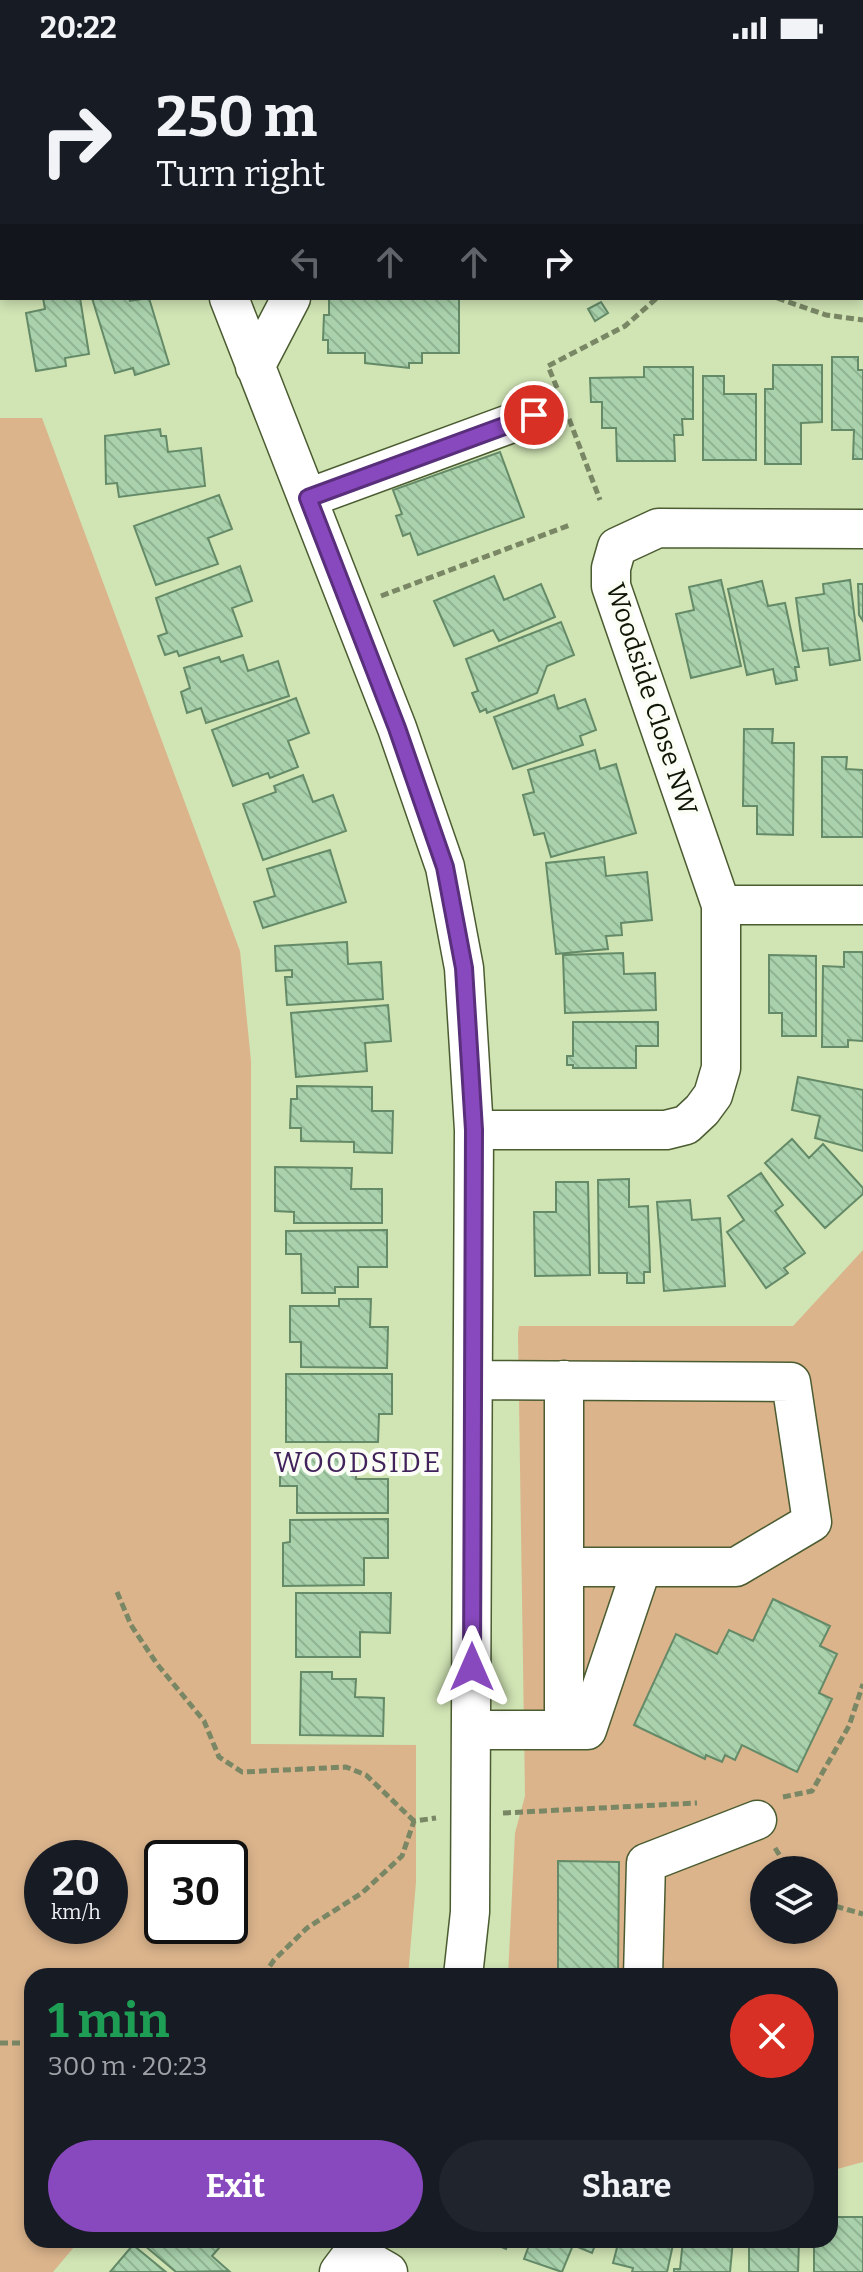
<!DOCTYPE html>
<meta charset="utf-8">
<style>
body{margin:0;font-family:Bitter,serif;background:#20242c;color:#f1f3f6;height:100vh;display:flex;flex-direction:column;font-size:30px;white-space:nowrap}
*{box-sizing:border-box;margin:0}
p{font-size:26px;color:#9ea1a6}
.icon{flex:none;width:44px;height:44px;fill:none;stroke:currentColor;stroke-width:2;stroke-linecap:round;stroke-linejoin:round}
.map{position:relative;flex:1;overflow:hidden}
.panel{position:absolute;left:24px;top:1912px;width:814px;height:280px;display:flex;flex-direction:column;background:#171b24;border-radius:24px;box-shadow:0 4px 12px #0003}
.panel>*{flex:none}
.top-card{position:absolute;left:0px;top:0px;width:864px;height:244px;box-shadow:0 4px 12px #0003;background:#171b24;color:#f1f3f6;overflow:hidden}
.controls{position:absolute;left:750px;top:1800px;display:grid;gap:16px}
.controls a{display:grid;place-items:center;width:88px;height:88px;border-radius:50%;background:#171b24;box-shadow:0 4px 12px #0003;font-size:40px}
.speed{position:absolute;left:24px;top:1784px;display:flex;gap:16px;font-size:40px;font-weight:700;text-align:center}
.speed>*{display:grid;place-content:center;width:104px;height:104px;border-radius:50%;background:#171b24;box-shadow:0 4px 12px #0003;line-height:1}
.speed small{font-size:20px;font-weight:400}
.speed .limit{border:4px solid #111;border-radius:12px;background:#fff;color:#111}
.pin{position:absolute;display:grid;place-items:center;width:68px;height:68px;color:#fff;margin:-34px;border:4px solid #fff;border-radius:50%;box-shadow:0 2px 8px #0007}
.me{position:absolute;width:88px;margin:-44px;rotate:0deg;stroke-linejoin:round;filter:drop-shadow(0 0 6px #0008)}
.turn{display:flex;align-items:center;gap:28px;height:168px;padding:0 24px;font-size:36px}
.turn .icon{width:104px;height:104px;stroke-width:2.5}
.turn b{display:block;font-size:56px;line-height:68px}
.lanes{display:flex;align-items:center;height:76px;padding:0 24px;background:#0003;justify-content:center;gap:40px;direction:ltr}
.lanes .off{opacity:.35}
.round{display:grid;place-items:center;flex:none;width:84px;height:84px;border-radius:42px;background:#20242c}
.head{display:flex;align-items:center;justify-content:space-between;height:136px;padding:0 24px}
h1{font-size:48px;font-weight:700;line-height:60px;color:#1e9e55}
.button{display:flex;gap:16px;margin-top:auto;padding:16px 24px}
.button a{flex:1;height:92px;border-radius:48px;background:#8949be;color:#fff;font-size:32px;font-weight:700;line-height:92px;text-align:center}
.button a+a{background:#20242c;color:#f1f3f6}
.status{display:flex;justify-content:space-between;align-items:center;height:56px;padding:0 40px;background:#171b24;direction:ltr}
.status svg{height:22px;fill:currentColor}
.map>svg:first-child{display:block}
</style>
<div class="status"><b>20:22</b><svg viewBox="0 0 49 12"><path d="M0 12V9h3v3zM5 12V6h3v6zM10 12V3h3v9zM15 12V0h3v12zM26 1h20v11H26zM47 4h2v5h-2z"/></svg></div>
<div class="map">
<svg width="863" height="2216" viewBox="0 0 863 2216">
<defs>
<pattern id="building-back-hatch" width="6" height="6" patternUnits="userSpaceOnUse" patternTransform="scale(2)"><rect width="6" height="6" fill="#a9d2ac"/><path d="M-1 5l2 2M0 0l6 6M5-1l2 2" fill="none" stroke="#90b492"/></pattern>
</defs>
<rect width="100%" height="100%" fill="#d0e4b4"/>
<path fill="#dbb48c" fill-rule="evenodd" d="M0 362H42L240 895 251 1005V1688L416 1689V1826L408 1920H32V2184H80L53 2216H0ZM42 1802H110V1870H42ZM162 1802H230V1870H162Z
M863 1194V2106L830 2115V1920H508L515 1777 525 1740 518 1278 519 1270H793ZM764 1814H824V1874H764Z"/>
<path fill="url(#building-back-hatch)" stroke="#648a67" stroke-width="2" d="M642 0H802L639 2Z
M857 0H863V222L862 2Z
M0 15H2L0 95Z
M43 242H80L89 298 65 302 66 310 36 315 26 257 45 253Z
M92 242H129L130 245 149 242 169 308 135 319 133 312 115 317Z
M329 242H459V297H422V307H409V312L365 307V297H328V284H323L324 259H329Z
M601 246 608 257 595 265 588 253Z
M832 301H858V314H863V403H853L854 374H832Z
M773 309H822V366L801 367V408H765V333H773Z
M644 311H693V363H682L683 379H674L675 405H617L616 372H602V346H591L590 322 644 321Z
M703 320H724V338H756V404H703Z
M160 373 161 380H166L168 396 201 392 205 430 119 441 117 427 106 428 105 380Z
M500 396 524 461 418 499 410 477 403 480 396 460 402 458 393 434Z
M219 439 232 473 208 482 218 508 156 529 134 470Z
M240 510 252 545 232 552 242 580 179 600 177 595 165 599 158 580 167 577 156 542Z
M494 520 504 544 541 528 555 561 499 585 493 574 454 590 434 545Z
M721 524 741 610 691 622 676 558 694 554 689 531Z
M850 524 860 604 830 609 828 592 803 595 796 542 824 538 823 528Z
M762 525 768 550 785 547 799 611H795L797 624 776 628 773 613 747 619 728 533Z
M858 528H863V565L859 559Z
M561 566 574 599 547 610 537 637 487 657 486 653 480 656 472 637 478 635 466 603Z
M243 599 248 615 278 605 289 640 206 667 201 652 187 657 181 636 190 632 184 612 219 601 221 606Z
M554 639 558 653 585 643 596 674 580 680 583 689 513 713 494 661Z
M296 642 309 677 288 685 298 711 270 722 268 717 233 730 212 674Z
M744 673H773L772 687H794L793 779 757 778V750H743Z
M595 694 600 713 616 708 636 777 551 801 544 777 534 779 523 739 534 736 528 714Z
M822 701H847L846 713 863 714V781H822Z
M303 719 313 746 333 739 346 775 263 804 243 748 276 736 274 730Z
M330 794 346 846 263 872 254 846 275 840 267 813Z
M604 801 606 820 647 816 652 864 621 867 622 879 606 880 608 893 556 898 546 807Z
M347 886 348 908 381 906 383 943 287 949 285 921H292V914L276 915 275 890Z
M844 896H863V985L848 984V991H822L823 910 844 911Z
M623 897 624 918 655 917 656 954 565 957 563 899Z
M769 899 816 900V980H782V957H769Z
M388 949 391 985 365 987 367 1015 296 1021 291 957Z
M573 966H658V990H636V1012H573V1009H567V1000H573Z
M798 1021 863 1034V1095L815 1082 820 1060 792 1054Z
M297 1030 372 1031V1055H393L392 1097 354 1096V1086L301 1085V1072H290L291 1043H297Z
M792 1083 809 1102 823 1088 863 1132V1138L825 1172 765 1107Z
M275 1111 352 1112 351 1133H382V1167H294V1156L275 1155Z
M761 1117 783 1149 775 1155 805 1197 784 1212 788 1217 766 1232 727 1176 744 1164 728 1140Z
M629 1123V1151L648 1150 650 1216H644V1227H627V1217H599L598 1124Z
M556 1126H588L590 1219 535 1220 534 1156H556Z
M690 1144 692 1164 720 1162 725 1230 664 1235 657 1146Z
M387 1174V1211H358V1231H335V1237H302L301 1198H286V1175Z
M339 1243H371L370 1271H388L387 1312 301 1311V1286H290V1250H339Z
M286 1318H392V1358H379L378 1386H286Z
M280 1400H356V1423H388V1457H297V1430H280Z
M388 1463V1502H364V1529L283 1530V1487L290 1486V1464Z
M296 1537H391L390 1577 360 1576V1601H296Z
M773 1543 830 1570 820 1590 837 1598 819 1637 832 1643 797 1716 742 1689 735 1704 725 1699 722 1706 706 1699 705 1703 634 1669 676 1578 717 1598 729 1574 753 1585Z
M301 1616H332V1623H356L355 1641 384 1642 383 1680 300 1679Z
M558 1805 619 1806 618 1920H558Z
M830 2161H863V2216H814V2184H830Z
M138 2184H226L212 2200 229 2215 176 2216Z
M485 2184H510L506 2193Z
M531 2184H597L592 2197 573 2189 562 2216 524 2203Z
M619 2184H674L667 2216H632L633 2212 613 2207Z
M683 2184H733L730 2216H674V2213H680Z
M749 2184H799L798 2216H749Z
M133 2189 166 2216H110Z"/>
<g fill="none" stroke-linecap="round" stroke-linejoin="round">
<defs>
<path id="minor" d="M162 0V2
M0 162H2
M229 242 397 672 445 811 464 912 474 1074 470 1856 463 1920
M255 311 291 242
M308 442 534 359
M721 849H863
M474 1074H666L686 1069 702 1054 713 1039 721 1012V849L611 530V512L617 491 658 472 863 473
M473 1324 791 1326 812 1466 736 1511H564
M471 1674H564V1324
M564 1674H587L642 1511
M643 1920 646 1807 757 1764
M355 2197 388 2216
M339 2216 363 2184"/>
</defs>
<use href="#minor" stroke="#4b5c31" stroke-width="41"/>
<path stroke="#798765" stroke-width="5" stroke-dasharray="8 4" stroke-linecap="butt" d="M547 0 548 2
M834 2 836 0
M777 242 826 259 863 264
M557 332 548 310 625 270 657 242
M569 363 600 444
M381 540 570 469
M117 1536 131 1569 157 1608 204 1665 219 1701 242 1716 346 1711 366 1719 414 1765
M783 1741 812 1735 849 1670 863 1628
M503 1757 697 1747
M775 1792 789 1814
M824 1847 863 1858
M263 1920 274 1904 307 1872 362 1837 402 1800 414 1765 436 1762
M0 1987H32"/>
<use href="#minor" stroke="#fff" stroke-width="38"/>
</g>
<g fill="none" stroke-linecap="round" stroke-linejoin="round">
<defs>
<path id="route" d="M472 1611 474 1074 464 912 445 811 397 672 308 442 534 359"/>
</defs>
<use href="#route" stroke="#592f7c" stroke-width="20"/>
<use href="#route" stroke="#8949be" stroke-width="14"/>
</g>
<g text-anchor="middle" stroke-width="8" stroke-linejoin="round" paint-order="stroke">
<g font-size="26" fill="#0f1605" stroke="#fafef5">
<text transform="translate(652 643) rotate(72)" y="9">Woodside Close NW</text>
</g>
<g font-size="28" letter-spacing="2" fill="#41225b" stroke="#fafef5">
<text x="358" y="1416">WOODSIDE</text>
</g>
</g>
</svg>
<div class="controls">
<a><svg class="icon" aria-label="layers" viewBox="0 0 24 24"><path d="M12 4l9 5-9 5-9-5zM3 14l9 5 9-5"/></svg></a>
</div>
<div class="speed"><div>20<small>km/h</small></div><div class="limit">30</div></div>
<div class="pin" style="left:534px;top:359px;background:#d93025"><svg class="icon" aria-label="arrive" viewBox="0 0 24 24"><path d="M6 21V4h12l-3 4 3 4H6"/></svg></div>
<svg class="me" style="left:472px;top:1611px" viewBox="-20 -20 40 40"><path d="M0-17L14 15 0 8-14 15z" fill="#8949be" stroke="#fff" stroke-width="4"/></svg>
<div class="top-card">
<div class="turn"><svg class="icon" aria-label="right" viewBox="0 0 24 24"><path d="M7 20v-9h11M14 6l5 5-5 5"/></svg><div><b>250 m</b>Turn right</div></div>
<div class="lanes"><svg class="icon off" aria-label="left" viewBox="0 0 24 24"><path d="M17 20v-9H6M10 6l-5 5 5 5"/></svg><svg class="icon off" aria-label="ahead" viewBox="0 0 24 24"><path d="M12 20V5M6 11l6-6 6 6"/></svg><svg class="icon off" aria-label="ahead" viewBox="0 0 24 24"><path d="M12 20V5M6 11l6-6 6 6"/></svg><svg class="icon" aria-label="right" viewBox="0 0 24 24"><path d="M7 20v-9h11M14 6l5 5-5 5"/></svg></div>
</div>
<section class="panel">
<div class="head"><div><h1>1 min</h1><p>300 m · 20:23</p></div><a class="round" style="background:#d93025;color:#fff"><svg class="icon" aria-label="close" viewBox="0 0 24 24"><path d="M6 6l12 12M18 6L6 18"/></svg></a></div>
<div class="button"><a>Exit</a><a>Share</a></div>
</section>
</div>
